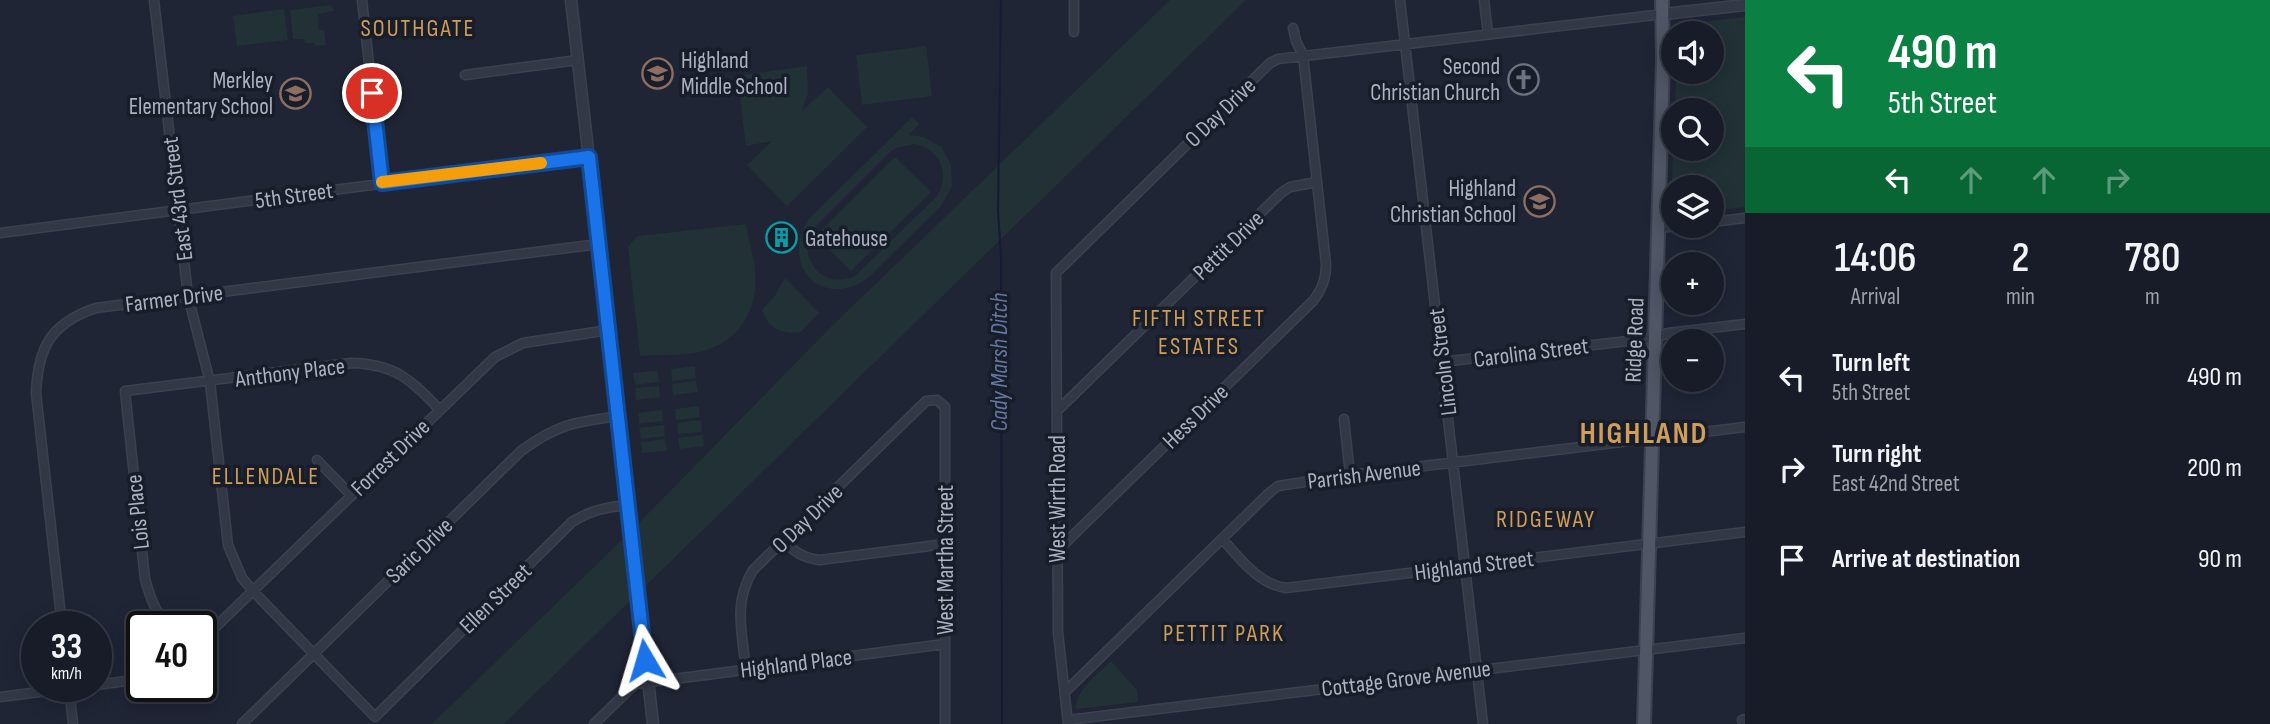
<!DOCTYPE html>
<meta charset="utf-8">
<style>
body{margin:0;font-family:"Sofia Sans Condensed",sans-serif;background:#242934;color:#f1f3f6;height:100vh;display:flex;flex-direction:column;font-size:26px;white-space:nowrap}
*{box-sizing:border-box;margin:0}
p{font-size:23px;color:#9ea1a8}
.icon{flex:none;width:38px;height:38px;fill:none;stroke:currentColor;stroke-width:2;stroke-linecap:round;stroke-linejoin:round}
.map{position:relative;flex:1;overflow:hidden}
.details{display:flex;flex-direction:column;background:#171c28;width:525px}
.details>*{flex:none}
.banner{background:#0b8043;color:#fff;overflow:hidden}
.tools{position:absolute;left:1661px;top:21px;display:grid;gap:14px}
.tools a{display:grid;place-items:center;width:63px;height:63px;border-radius:50%;background:#171c28;box-shadow:0 4px 18px #0003,0 0 0 2px #363a45;font-size:35px}
.speed{position:absolute;left:21px;top:611px;display:flex;gap:14px;font-size:35px;font-weight:700;text-align:center}
.speed>*{display:grid;place-content:center;width:91px;height:91px;border-radius:50%;background:#171c28;box-shadow:0 4px 18px #0003,0 0 0 2px #363a45;line-height:1}
.speed small{font-size:18px;font-weight:400}
.speed .limit{border:4px solid #111;border-radius:10px;background:#fff;color:#111}
.pin{position:absolute;display:grid;place-items:center;width:60px;height:60px;color:#fff;margin:-30px;border:4px solid #fff;border-radius:50%;box-shadow:0 2px 7px #0007}
.me{position:absolute;width:77px;margin:-38px;rotate:353deg;stroke-linejoin:round;filter:drop-shadow(0 0 5px #0008)}
.turn{display:flex;align-items:center;gap:24px;height:147px;padding:0 28px;font-size:32px}
.turn .icon{width:91px;height:91px;stroke-width:2.5}
.turn b{display:block;font-size:49px;line-height:60px}
.lanes{display:flex;align-items:center;height:66px;padding:0 28px;background:#0003;justify-content:center;gap:35px;direction:ltr}
.lanes .off{opacity:.35}
.eta{display:flex;justify-content:space-evenly;align-items:center;height:119px;text-align:center}
.eta b{font-size:42px;font-weight:600;line-height:49px}
ul{padding:0;list-style:none}
li{display:flex;align-items:center;gap:21px;height:91px;padding:0 28px}
li div{flex:1}
li b{display:block;font-size:26px}
li em{font-style:normal}
main{display:flex;flex:1;min-height:0}
.map>svg:first-child{display:block}
</style>
<main>
<div class="map">
<svg width="1745" height="724" viewBox="0 0 1745 724">
<rect width="100%" height="100%" fill="#1f2535"/>
<path fill="#213136" fill-rule="evenodd" d="M1170 0H1246L504 724H432L631 531 832 326Z
M331 5 334 11 318 14 319 30H324L326 45 315 46 314 43H305L304 39H293L290 10Z
M284 9 288 40 237 46 233 16Z
M1745 17V207L1712 211V187H1673L1671 215 1673 149H1712V110H1675L1676 72H1712V33H1675V25Z
M926 46 932 96 862 105 856 55Z
M807 66 808 93 802 111 828 87 867 127 787 206 747 165 772 141 746 146 738 80 742 75Z
M912 117 919 124 909 135 924 137 941 147 951 164 952 186 941 206 868 278C823 311 778 265 809 219ZM914 144C941 149 951 175 936 197L855 276C825 290 799 262 810 232L889 153 896 148Z
M895 157 931 192 851 271 816 236Z
M746 224C748 240 754 255 755 271 759 313 736 346 694 353 676 356 658 354 640 356L628 247 637 236Z
M785 278 819 313 801 332C782 335 769 329 762 310L774 297Z
M695 366 696 378 672 381 671 369Z
M657 371 659 382 635 385 633 373Z
M696 381 698 392 673 395 672 384Z
M659 386 660 397 636 400 635 388Z
M699 406 700 417 676 420 675 409Z
M662 410 663 421 639 424 638 413Z
M701 420 702 432 678 434 677 423Z
M664 425 665 436 641 439 639 428Z
M703 435 704 446 680 449 678 438Z
M665 439 667 451 642 453 641 442Z
M1111 661 1137 690 1138 702 1076 709C1076 689 1097 675 1111 661Z"/>
<g fill="none" stroke-linecap="round" stroke-linejoin="round">
<path stroke="#131c32" stroke-width="2" d="M1001 0 998 211 1001 256 1002 724"/>
<defs>
<path id="minor" d="M154 0 188 296 210 382 228 545 242 578 253 591 375 717 572 522C591 510 607 507 629 505
M362 0 382 183
M1400 0 1483 724
M1484 0 1488 34
M1074 32V0
M465 75 578 60
M1712 222 1745 218
M1658 228 1679 226
M0 233 589 157
M1441 362 1655 338 1668 333 1745 324
M1057 411 1281 193 1290 187 1317 182
M1344 419 1350 475
M317 460 351 495
M1222 539C1241 559 1258 584 1286 588L1745 532
M783 541C795 552 803 558 820 560L945 544
M1058 550 1313 301C1322 289 1326 279 1326 264L1303 55 1296 41 1293 28
M62 626 36 393C38 347 51 323 96 308L599 244
M169 626C155 613 150 597 145 579L125 391 351 363C395 364 410 379 439 409
M201 641 495 357 523 343 609 330
M746 670C742 632 733 603 753 570L926 401 937 400 945 407V724
M96 685 142 679
M69 686 73 724
M1065 692 1269 493 1278 486 1350 475 1745 427
M0 697 86 686
M1068 720 1745 638
M1742 720 1745 719
M242 724 521 451C557 424 575 422 619 416
M594 724 635 684 945 644
M1068 724 1058 632 1056 273 1270 63 1278 59 1664 14"/>
<path id="tertiary" d="M571 0 653 724
M1664 14 1745 5"/>
<path id="primary" d="M1644 724 1663 60 1662 0"/>
</defs>
<use href="#minor" stroke="#3c414f" stroke-width="11"/>
<use href="#tertiary" stroke="#3c414f" stroke-width="13"/>
<use href="#primary" stroke="#3c414f" stroke-width="16"/>
<use href="#minor" stroke="#323846" stroke-width="8"/>
<use href="#tertiary" stroke="#323846" stroke-width="10"/>
<use href="#primary" stroke="#505666" stroke-width="12"/>
</g>
<g fill="none" stroke-linecap="round" stroke-linejoin="round">
<defs>
<path id="route" d="M372 93 382 183 589 157 645 660"/>
</defs>
<use href="#route" stroke="#114b97" stroke-width="18"/>
<use href="#route" stroke="#1a73e8" stroke-width="12"/>
<path stroke="#f59e0b" stroke-width="12" d="M382 182 541 163"/>
</g>
<defs>
<symbol id="school-ring" viewBox="-11 -11 22 22"><circle r="9.5" fill="#181d2a" stroke="#8d6e63" stroke-width="1.5"/><path d="M0-5L7-2L0 1L-7-2ZM-4 1L0 2.5L4 1V4Q0 6-4 4Z" fill="#8d6e63"/></symbol>
<symbol id="church-ring" viewBox="-11 -11 22 22"><circle r="9.5" fill="#181d2a" stroke="#6b7280" stroke-width="1.5"/><path d="M-1.2-6h2.4v3.5h3.3v2.4h-3.3V6h-2.4V-.1h-3.3v-2.4h3.3Z" fill="#6b7280"/></symbol>
<symbol id="building-ring" viewBox="-11 -11 22 22"><circle r="9.5" fill="#181d2a" stroke="#0f9aa8" stroke-width="1.5"/><path d="M-4-6H4V6H1V3H-1V6H-4ZM-2.5-4.3h1.7v1.8h-1.7ZM.8-4.3h1.7v1.8H.8ZM-2.5-1h1.7V.8h-1.7ZM.8-1h1.7V.8H.8Z" fill="#0f9aa8"/></symbol>
</defs>
<g fill-rule="evenodd">
<use href="#school-ring" x="640" y="56" width="35" height="35"/>
<use href="#church-ring" x="1506" y="62" width="35" height="35"/>
<use href="#school-ring" x="278" y="76" width="35" height="35"/>
<use href="#school-ring" x="1522" y="184" width="35" height="35"/>
<use href="#building-ring" x="764" y="220" width="35" height="35"/>
</g>
<g text-anchor="middle" stroke-width="7" stroke-linejoin="round" paint-order="stroke">
<g font-size="23" fill="#acb2c3" stroke="#181d2a" text-anchor="end">
<text x="681" y="68" text-anchor="start">Highland<tspan x="681" dy="26">Middle School</tspan></text>
<text x="1500" y="74">Second<tspan x="1500" dy="26">Christian Church</tspan></text>
<text x="273" y="88">Merkley<tspan x="273" dy="26">Elementary School</tspan></text>
<text x="1516" y="196">Highland<tspan x="1516" dy="26">Christian School</tspan></text>
<text x="805" y="246" text-anchor="start">Gatehouse</text>
</g>
<g font-size="23" fill="#acb2c3" stroke="#181d2a">
<text transform="translate(1220 112) rotate(-44)" y="8">O Day Drive</text>
<text transform="translate(294 195) rotate(-8)" y="8">5th Street</text>
<text transform="translate(177 199) rotate(-97)" y="8">East 43rd Street</text>
<text transform="translate(1228 245) rotate(-44)" y="8">Pettit Drive</text>
<text transform="translate(174 298) rotate(-7)" y="8">Farmer Drive</text>
<text transform="translate(1634 340) rotate(-88)" y="8">Ridge Road</text>
<text transform="translate(1531 352) rotate(-7)" y="8">Carolina Street</text>
<text transform="translate(1442 362) rotate(-97)" y="8">Lincoln Street</text>
<text transform="translate(290 372) rotate(-7)" y="8">Anthony Place</text>
<text transform="translate(1195 416) rotate(-44)" y="8">Hess Drive</text>
<text transform="translate(390 457) rotate(-44)" y="8">Forrest Drive</text>
<text transform="translate(1364 474) rotate(-7)" y="8">Parrish Avenue</text>
<text transform="translate(1057 499) rotate(-90)" y="8">West Wirth Road</text>
<text transform="translate(137 512) rotate(-96)" y="8">Lois Place</text>
<text transform="translate(807 518) rotate(-44)" y="8">O Day Drive</text>
<text transform="translate(419 550) rotate(-44)" y="8">Saric Drive</text>
<text transform="translate(945 560) rotate(-90)" y="8">West Martha Street</text>
<text transform="translate(1474 565) rotate(-7)" y="8">Highland Street</text>
<text transform="translate(495 598) rotate(-44)" y="8">Ellen Street</text>
<text transform="translate(796 663) rotate(-7)" y="8">Highland Place</text>
<text transform="translate(1406 678) rotate(-7)" y="8">Cottage Grove Avenue</text>
</g>
<g font-size="24" letter-spacing="2" fill="#d19e59" stroke="#181d2a">
<text x="418" y="36">SOUTHGATE</text>
<text x="1199" y="326">FIFTH STREET<tspan x="1199" dy="28">ESTATES</tspan></text>
<text x="266" y="484">ELLENDALE</text>
<text x="1546" y="527">RIDGEWAY</text>
<text x="1224" y="641">PETTIT PARK</text>
</g>
<g font-size="24" font-style="italic" fill="#6577a2" stroke="#181d2a">
<text transform="translate(999 362) rotate(-90)" y="8">Cady Marsh Ditch</text>
</g>
<g font-size="30" font-weight="bold" letter-spacing="2" fill="#d19e59" stroke="#181d2a">
<text x="1644" y="443">HIGHLAND</text>
</g>
</g>
</svg>
<div class="tools">
<a><svg class="icon" aria-label="sound" viewBox="0 0 24 24"><path d="M4 9h4l5-4v14l-5-4H4zM17 9q2 3 0 6"/></svg></a>
<a><svg class="icon" aria-label="search" viewBox="0 0 24 24"><circle cx="10" cy="10" r="6"/><path d="M15 15l6 6"/></svg></a>
<a><svg class="icon" aria-label="layers" viewBox="0 0 24 24"><path d="M12 4l9 5-9 5-9-5zM3 14l9 5 9-5"/></svg></a>
<a>+</a>
<a>−</a>
</div>
<div class="speed"><div>33<small>km/h</small></div><div class="limit">40</div></div>
<div class="pin" style="left:372px;top:93px;background:#d93025"><svg class="icon" aria-label="arrive" viewBox="0 0 24 24"><path d="M6 21V4h12l-3 4 3 4H6"/></svg></div>
<svg class="me" style="left:645px;top:660px" viewBox="-20 -20 40 40"><path d="M0-17L14 15 0 8-14 15z" fill="#1a73e8" stroke="#fff" stroke-width="4"/></svg>
</div>
<section class="details">
<div class="banner">
<div class="turn"><svg class="icon" aria-label="left" viewBox="0 0 24 24"><path d="M17 20v-9H6M10 6l-5 5 5 5"/></svg><div><b>490 m</b>5th Street</div></div>
<div class="lanes"><svg class="icon" aria-label="left" viewBox="0 0 24 24"><path d="M17 20v-9H6M10 6l-5 5 5 5"/></svg><svg class="icon off" aria-label="ahead" viewBox="0 0 24 24"><path d="M12 20V5M6 11l6-6 6 6"/></svg><svg class="icon off" aria-label="ahead" viewBox="0 0 24 24"><path d="M12 20V5M6 11l6-6 6 6"/></svg><svg class="icon off" aria-label="right" viewBox="0 0 24 24"><path d="M7 20v-9h11M14 6l5 5-5 5"/></svg></div>
</div>
<div class="eta">
<div><b>14:06</b><p>Arrival</p></div>
<div><b>2</b><p>min</p></div>
<div><b>780</b><p>m</p></div>
</div>
<ul>
<li><svg class="icon" aria-label="left" viewBox="0 0 24 24"><path d="M17 20v-9H6M10 6l-5 5 5 5"/></svg><div><b>Turn left</b><p>5th Street</p></div><em>490 m</em></li>
<li><svg class="icon" aria-label="right" viewBox="0 0 24 24"><path d="M7 20v-9h11M14 6l5 5-5 5"/></svg><div><b>Turn right</b><p>East 42nd Street</p></div><em>200 m</em></li>
<li><svg class="icon" aria-label="arrive" viewBox="0 0 24 24"><path d="M6 21V4h12l-3 4 3 4H6"/></svg><div><b>Arrive at destination</b></div><em>90 m</em></li>
</ul>
</section>
</main>
